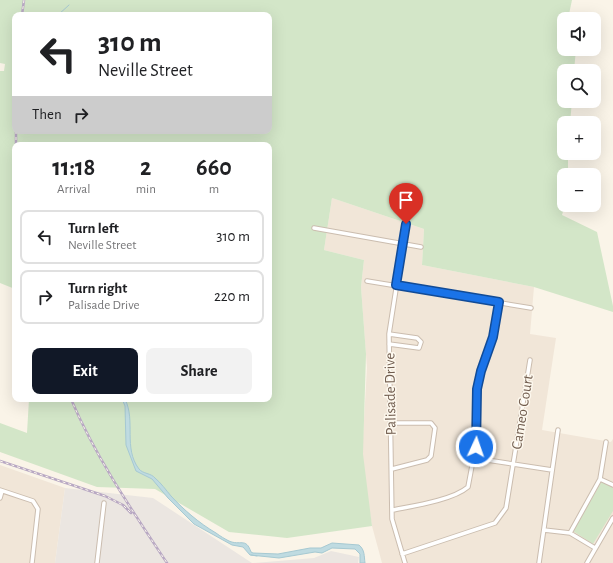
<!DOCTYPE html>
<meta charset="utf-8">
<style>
body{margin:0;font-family:"Alegreya Sans",sans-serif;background:#f2f2f2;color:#202124;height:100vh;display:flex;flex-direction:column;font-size:15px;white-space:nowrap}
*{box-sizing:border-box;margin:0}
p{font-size:13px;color:#757577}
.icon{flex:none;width:22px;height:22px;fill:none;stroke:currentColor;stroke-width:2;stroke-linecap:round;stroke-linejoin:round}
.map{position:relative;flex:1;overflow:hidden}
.details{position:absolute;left:12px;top:142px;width:260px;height:260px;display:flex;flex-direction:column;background:#fff;border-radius:8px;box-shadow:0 4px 16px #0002}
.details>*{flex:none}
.banner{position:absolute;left:12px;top:12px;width:260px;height:122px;border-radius:8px;box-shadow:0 4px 16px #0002;background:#fff;color:#202124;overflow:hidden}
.controls{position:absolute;left:557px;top:12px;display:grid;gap:8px}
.controls a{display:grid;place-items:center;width:44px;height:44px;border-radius:8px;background:#fff;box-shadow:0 4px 16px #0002;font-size:20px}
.pin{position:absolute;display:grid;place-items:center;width:34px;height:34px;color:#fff;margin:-41px -17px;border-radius:50% 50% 50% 0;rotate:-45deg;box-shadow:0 0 4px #0007}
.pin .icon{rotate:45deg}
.me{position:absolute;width:44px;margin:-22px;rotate:3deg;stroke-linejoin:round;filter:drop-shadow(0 0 3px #0008)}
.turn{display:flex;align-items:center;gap:14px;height:84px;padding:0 20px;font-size:18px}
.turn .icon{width:52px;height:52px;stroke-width:2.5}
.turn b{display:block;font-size:28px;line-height:34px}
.then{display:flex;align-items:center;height:38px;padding:0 20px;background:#0003;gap:8px;font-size:15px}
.eta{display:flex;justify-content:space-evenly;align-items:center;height:68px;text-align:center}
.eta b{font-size:24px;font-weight:700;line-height:28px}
.cta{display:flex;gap:8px;margin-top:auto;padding:8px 20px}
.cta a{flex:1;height:46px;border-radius:8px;background:#111827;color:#fff;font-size:16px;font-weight:700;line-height:46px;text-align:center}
.cta a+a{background:#f2f2f2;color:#202124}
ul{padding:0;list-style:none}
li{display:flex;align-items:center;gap:12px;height:54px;margin:0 8px 6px;padding:0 12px;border:2px solid #e0e0e0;border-radius:8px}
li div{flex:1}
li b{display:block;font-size:15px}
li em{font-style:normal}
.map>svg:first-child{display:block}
</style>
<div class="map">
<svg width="613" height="563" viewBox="0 0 613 563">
<rect width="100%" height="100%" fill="#faf4e8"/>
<path fill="#f1e6d8" d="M332 198 424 229 422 265 534 287 530 334 556 338 542 430 611 442 613 439V563H382L372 526 363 469V438L367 368 361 287 364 260 324 250Z
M0 465 65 488 55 563H0Z"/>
<path fill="#ebe6e1" d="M65 488 153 498 252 563H55Z
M331 551 359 557 358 563H253L314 558Z"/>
<path fill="#d3e6c8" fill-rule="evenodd" d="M0 0H572L568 19H564V49H576L574 71H564V101H572L570 123H564V153H568V175H564L565 205 562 215 597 232 613 306V312L534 287 422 265 424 229 332 198 324 250 364 260 361 287 366 354 363 454 372 526 287 538 229 532 155 489 97 487 0 452V423L27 433 29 399H269V145H15V289L0 283V71H4L5 64 0 63ZM15 15H269V131H15Z
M602 481 613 488V511L593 544 573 531Z"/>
<path fill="#bfdbe1" stroke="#a6c9d2" d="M122 399H125C136 421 123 448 139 469 143 474 151 473 155 478 161 483 166 490 171 496 184 510 199 523 216 533 220 536 225 539 229 541 240 546 246 537 251 552L253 553 278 554 310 548H321L332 543 359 545C365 550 364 556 365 563H360V554L355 549 332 548 322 553 315 552 279 558 250 555 243 547 232 545 194 524 168 498 152 479 136 471 126 445 125 406Z"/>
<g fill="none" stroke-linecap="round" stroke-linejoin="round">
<path stroke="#a6c9d2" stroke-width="1" d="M58 15 69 5
M251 555 257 556"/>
<defs>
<path id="street" d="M314 228 421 247
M367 281 531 308
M389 334 417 338 421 342 419 348 389 344
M391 423H431L435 428 431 456 427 460 392 469
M474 458 552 470
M600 479 613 485
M0 490 33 501 38 509 32 563
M0 498 2 491
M393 510C413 506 453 500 468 487L477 439V389L481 371 493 337 499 302
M544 530 570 533 595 548
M570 533 600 479 606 442
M402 554 495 523 506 508 530 360
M97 563 104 503
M405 563 392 519 389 334 406 225
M539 563 558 430
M587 563 613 518"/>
</defs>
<use href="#street" stroke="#cbbdaf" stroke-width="5.5"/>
<use href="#street" stroke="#fff" stroke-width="3.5"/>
<defs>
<path id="rail" d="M22 15 24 0
M16 131V145
M71 399C95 456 133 512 167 563
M0 461 105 496 123 505 131 513"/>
</defs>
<use href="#rail" stroke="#b8a8c3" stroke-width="2.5"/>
<use href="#rail" stroke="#fdf8ee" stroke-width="1" stroke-dasharray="3" stroke-linecap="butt"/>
</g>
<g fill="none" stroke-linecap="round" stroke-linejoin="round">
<defs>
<path id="route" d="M406 224 396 285 499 302 493 337 481 371 477 389 476 447"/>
</defs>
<use href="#route" stroke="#114b97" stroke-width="10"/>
<use href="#route" stroke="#1a73e8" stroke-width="7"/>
</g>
<g text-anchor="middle" stroke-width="3" stroke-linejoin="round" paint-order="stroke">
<g font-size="15" fill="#715d4f" stroke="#fdf8ee">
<text transform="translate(390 394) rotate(-91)" y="5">Palisade Drive</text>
<text transform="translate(522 412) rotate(-81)" y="5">Cameo Court</text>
</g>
</g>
</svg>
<div class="controls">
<a><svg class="icon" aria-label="sound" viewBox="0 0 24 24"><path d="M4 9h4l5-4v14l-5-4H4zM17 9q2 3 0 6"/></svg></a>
<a><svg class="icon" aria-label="search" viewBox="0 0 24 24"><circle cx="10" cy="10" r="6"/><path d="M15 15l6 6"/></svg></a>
<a>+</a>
<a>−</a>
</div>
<div class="pin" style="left:406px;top:224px;background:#d93025"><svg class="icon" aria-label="arrive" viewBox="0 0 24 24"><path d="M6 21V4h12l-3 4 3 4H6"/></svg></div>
<svg class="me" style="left:476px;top:447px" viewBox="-20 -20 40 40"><circle r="17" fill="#1a73e8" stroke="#fff" stroke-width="3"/><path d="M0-11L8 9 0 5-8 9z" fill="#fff"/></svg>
<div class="banner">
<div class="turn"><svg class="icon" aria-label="left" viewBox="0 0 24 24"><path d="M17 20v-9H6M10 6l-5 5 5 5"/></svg><div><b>310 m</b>Neville Street</div></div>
<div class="then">Then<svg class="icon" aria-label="right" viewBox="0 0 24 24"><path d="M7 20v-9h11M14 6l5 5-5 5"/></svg></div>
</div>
<section class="details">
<div class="eta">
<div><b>11:18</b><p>Arrival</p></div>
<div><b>2</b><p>min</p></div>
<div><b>660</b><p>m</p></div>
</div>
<ul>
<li><svg class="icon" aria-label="left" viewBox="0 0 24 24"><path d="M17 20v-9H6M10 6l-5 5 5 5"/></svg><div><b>Turn left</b><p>Neville Street</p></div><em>310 m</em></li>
<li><svg class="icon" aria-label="right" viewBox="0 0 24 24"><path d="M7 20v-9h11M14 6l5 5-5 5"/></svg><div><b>Turn right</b><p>Palisade Drive</p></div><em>220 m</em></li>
</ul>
<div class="cta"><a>Exit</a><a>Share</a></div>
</section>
</div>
